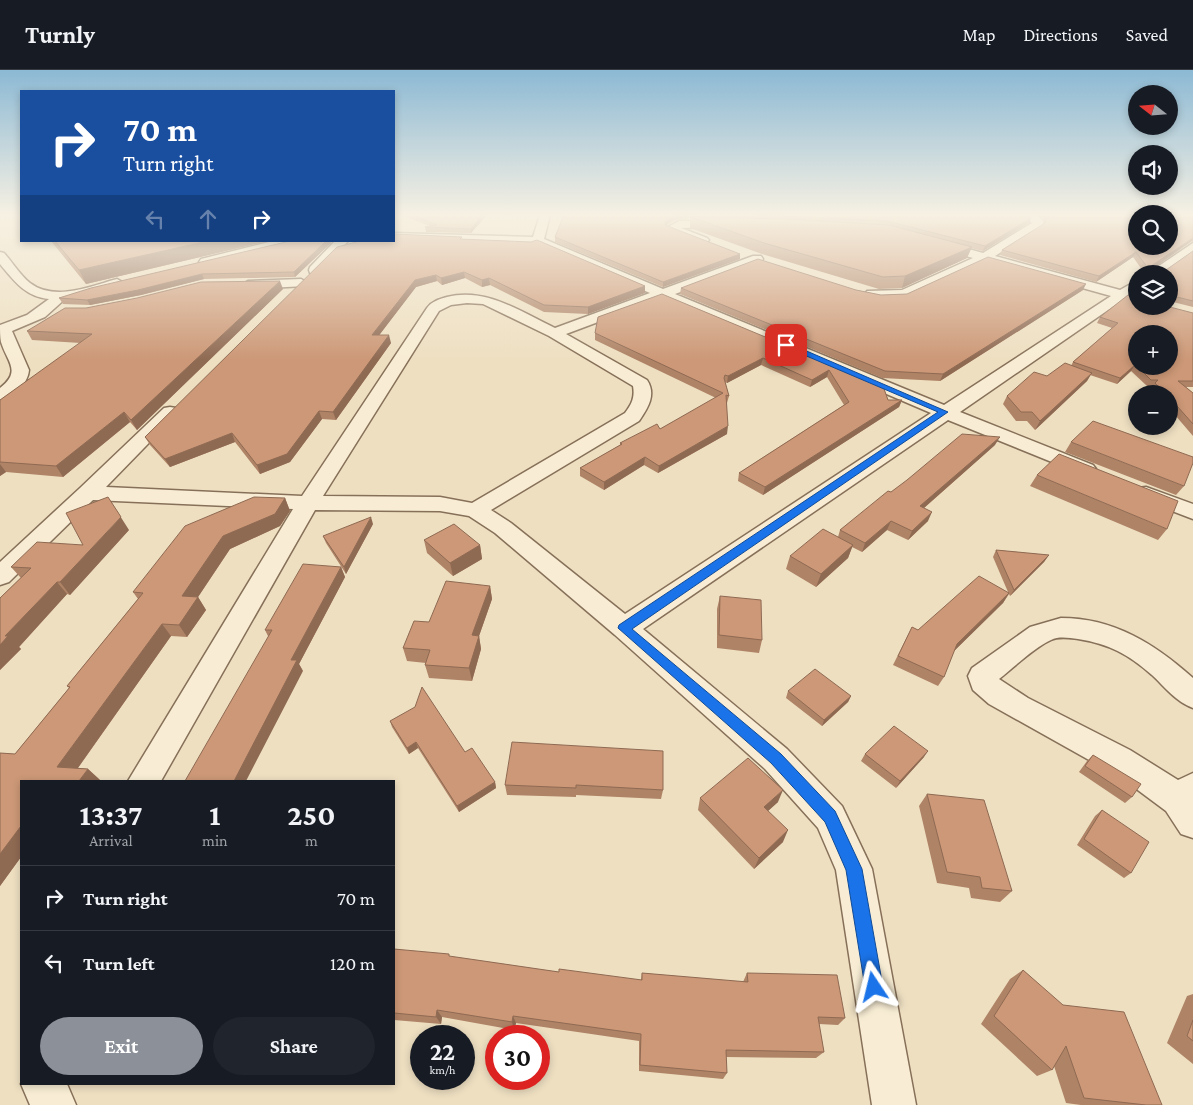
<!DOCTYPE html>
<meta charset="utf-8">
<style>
body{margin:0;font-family:"Crimson Pro",serif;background:#20242c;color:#f1f3f6;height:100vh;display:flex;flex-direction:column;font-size:19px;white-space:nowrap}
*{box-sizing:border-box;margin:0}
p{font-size:16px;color:#9ea1a6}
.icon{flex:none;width:28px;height:28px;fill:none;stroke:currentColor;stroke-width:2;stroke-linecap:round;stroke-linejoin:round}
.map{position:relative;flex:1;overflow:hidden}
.side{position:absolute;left:20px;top:710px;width:375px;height:305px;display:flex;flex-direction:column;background:#171b24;border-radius:0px;box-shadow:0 2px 8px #0003}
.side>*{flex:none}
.guide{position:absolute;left:20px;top:20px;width:375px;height:152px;border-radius:0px;box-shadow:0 2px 8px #0003;background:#1a4fa0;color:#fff;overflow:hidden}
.needle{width:32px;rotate:287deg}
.fabs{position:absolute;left:1128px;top:15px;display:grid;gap:10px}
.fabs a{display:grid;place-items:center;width:50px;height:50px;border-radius:50%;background:#171b24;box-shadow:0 2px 8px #0003;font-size:25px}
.speed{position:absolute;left:410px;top:955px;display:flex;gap:10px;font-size:25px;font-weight:700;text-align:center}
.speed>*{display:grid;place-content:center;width:65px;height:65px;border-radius:50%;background:#171b24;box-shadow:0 2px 8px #0003;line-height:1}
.speed small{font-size:12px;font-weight:400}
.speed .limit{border:8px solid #d22;background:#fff;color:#111}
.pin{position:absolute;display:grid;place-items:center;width:42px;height:42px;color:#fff;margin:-21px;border-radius:10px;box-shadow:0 2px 8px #0006}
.me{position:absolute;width:55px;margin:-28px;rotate:350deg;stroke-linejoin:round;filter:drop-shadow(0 0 4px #0008)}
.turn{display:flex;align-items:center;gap:18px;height:105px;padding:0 20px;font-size:22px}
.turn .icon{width:65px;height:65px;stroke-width:2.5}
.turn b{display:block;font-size:35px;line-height:42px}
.lanes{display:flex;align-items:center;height:48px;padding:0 20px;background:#0003;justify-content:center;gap:25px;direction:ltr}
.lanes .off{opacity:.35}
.eta{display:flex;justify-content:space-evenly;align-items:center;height:85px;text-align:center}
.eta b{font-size:30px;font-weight:700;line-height:35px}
.primary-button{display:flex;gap:10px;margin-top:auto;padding:10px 20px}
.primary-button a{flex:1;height:58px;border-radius:30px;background:#8c9099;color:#fff;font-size:20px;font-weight:700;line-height:58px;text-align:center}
.primary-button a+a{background:#20242c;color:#f1f3f6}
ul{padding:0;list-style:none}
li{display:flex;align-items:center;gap:15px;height:65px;padding:0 20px;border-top:1px solid #363941}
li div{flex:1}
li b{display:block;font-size:19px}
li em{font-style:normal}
header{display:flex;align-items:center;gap:30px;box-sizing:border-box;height:70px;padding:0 25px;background:#171b24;border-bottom:1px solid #363941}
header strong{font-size:24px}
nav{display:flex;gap:28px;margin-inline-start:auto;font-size:18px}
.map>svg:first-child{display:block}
</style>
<header>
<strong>Turnly</strong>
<nav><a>Map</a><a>Directions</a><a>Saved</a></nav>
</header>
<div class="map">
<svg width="1193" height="1035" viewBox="0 0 1193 1035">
<rect width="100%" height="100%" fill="#eedfc1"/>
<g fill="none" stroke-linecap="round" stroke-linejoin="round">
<defs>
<path id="street" d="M540 145H550L544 169 663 219 753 186H761L763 189 761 192 675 224 944 335 1111 226 986 191 909 227H867L865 224 867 221 902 220 973 188 932 177 930 174 932 171 936 170 983 183 1032 153 1023 145H1036L1044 151 1042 156 995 186 1120 220 1136 211V221L1133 223 1136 225V230L1124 229 960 342 1093 395 1096 399 1093 403 1086 405 1079 403 948 350 643 559 787 679 842 736 872 799 916 1035H872L836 800 818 758 765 699 615 565 495 463 469 446 440 441 315 440 161 711H128L293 439 93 430 9 512 0 515V492L80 418 164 338 170 337 176 338 179 342 106 417 302 426 427 238C432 231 440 229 447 227 486 217 521 242 555 258L650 223 536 174 394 169V163L533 167ZM662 228 931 343 625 544 511 453 491 440 639 351C647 339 657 325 647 310L566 264ZM467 233 483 234 549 266 633 316C635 327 632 334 625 343L472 433 440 427 323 426 439 241 451 235Z
M679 151H723L729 154 723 157 681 158 707 168 709 170 707 172 703 174 668 160 666 158Z
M273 171H294L292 174 205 196 199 192 201 189Z
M335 171H348L320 203H310L309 200 310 197Z
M1193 173V182L1162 204H1147Z
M0 182 4 183C13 193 20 205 30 213 55 232 91 216 117 209L124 213 122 216 65 229 45 247 12 261 29 300C28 314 13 328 0 331V318C22 301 7 292 1 272 0 267 0 260 0 255L27 245 49 229C26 227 14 211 0 194Z
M301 209 308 213 306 216 248 219 241 215 248 211Z
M1146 417 1193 434V449L1138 428 1135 423 1138 418Z
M1061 548C1114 548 1155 574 1193 608V638C1176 632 1165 617 1152 605 1128 584 1109 574 1078 569 1069 568 1059 566 1051 570 1035 577 1013 598 999 609L1028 628 1130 680 1178 710 1193 703V768L1181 764 1166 741 1123 709 989 634 973 620 968 606 972 598 1030 557Z
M21 1014H67L76 1035H30Z"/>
</defs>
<use href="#street" stroke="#877059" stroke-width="3"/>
<use href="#street" fill="#f8edd4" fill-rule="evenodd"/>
</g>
<path fill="#af8366" d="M401 145H487L471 163 426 162 425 157 430 156Z
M564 145H1027L1031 148 1029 153 983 181 971 178 967 188 902 218 879 219 762 184 690 158V148L674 150 667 155 740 189 663 217 555 172V167Z
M1038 145 1193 146V172L1192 171 1145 204 1133 187 1096 212 1000 185 1002 180 1045 153 1046 150Z
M462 169 645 223 588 244 544 242 490 215 482 217 465 208 442 215 437 211 416 217 379 265 391 273 336 350 322 349 290 392 260 404 235 372 170 397 150 375 145 367Z
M51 171H268L86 214Z
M290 171H330L331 173 295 207 204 209 141 225 90 235 63 234 59 228Z
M1193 181V237L1169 231V204H1148L1150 201 1166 200Z
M681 218 856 220 881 225 1083 220 940 311 882 308 680 224Z
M283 219 137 360 130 352 63 407 6 402 0 406V330L81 273 32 270 27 261 86 238Z
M662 224 883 316 888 330H902L899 337 763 425 738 411 739 403 844 335 827 307 810 317 761 295 727 313 725 312 729 326 727 333V364L658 403 644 395 604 420 580 406V398L620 375V373L660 359 716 328 595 270V263Z
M1136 236 1193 243V317H1186L1193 323V366L1169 338V324H1156L1151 319 1153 316H1147L1131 301 1117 314 1090 305 1087 311 1035 360 1027 351H1016L1003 334 1007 326 1047 306 1071 296 1073 292 1112 258 1097 253 1100 247Z
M1071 372 1184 416 1176 425 1065 382Z
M995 375 924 438 928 451 908 470 887 460 862 482 852 477 848 488 816 517 786 499 790 486 838 467 840 460 891 422Z
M1037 405 1167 459 1158 470 1030 416Z
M285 428 290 441 280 456 230 479 198 527 206 540 187 567 171 566 78 698 88 699 100 710 21 711V787L0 816V683L15 684 69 618 67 616 138 529 133 522Z
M373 454 346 504 326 473 323 466Z
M129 460 70 525 67 524 19 577 21 579 0 600V528L21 508 11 497Z
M424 470 480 475 482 489 453 506 427 483Z
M996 480 1049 485 1044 492 1010 526 1009 524 1003 533 954 581 944 607 938 616 893 595 912 557 918 560 1008 522 993 487Z
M341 497 345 507 299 594 303 601 268 566 265 560Z
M490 516 492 529 479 566 481 579 472 611 429 608 425 595 426 593 407 591 403 578 429 552Z
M720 526 762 570 759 583 717 578V539Z
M788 621 851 626 848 632 822 656 786 628Z
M390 651 465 682 495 712 496 718 459 742 418 678 409 684 392 657Z
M663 681V720L661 729 576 725V727L507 725 505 715Z
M865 684 924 687 896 718 861 691Z
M1093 685 1132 727 1125 733 1079 702 1087 691Z
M927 724 1012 821 1000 832 971 828 969 818 937 813 919 736Z
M700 728 778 732 768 741 783 772 754 799 698 740Z
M1102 740 1131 803 1124 808 1077 775 1095 746Z
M394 879 559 902 641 910 642 903 743 912 747 903 845 948 838 955 819 954 824 982 816 988 726 987 727 1003 723 1009 639 1001V971L516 953 514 960 442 947 441 954 394 950Z
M1023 900 1162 1035H1081L1066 1033 1054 996 1052 1000 1037 1006 981 954 1010 909Z
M1193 924V994L1167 973 1187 926Z"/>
<path fill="#8f6a53" d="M482 145H487L471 163V159Z
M682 145H692V148L691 147 690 148 674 150 665 156V152L674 146Z
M1031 148 1029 153 983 181 985 176Z
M1193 168 1192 171 1145 204 1148 198Z
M208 171H268L86 214 79 200Z
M326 171H330L331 173 295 207 294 202Z
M972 177 967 188 902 218 905 206Z
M1136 182 1133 187 1096 212 1099 206Z
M740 184V189L663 217V212Z
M464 202 465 208 442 215 441 208Z
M202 204 204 209 141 225 90 235 87 230Z
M436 205 437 211 416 217 374 272 372 265 415 210Z
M489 208 490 215 482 217V210Z
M280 211 283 219 137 360 131 350Z
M1086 214 1083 220 940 311 943 304Z
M645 216V223L588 244V237Z
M389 265 391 273 336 350 333 342Z
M763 288 761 295 727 313 728 306Z
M1135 295 1131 301 1117 314 1120 308Z
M829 300 827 307 810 317 812 310Z
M1092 303 1087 311 1035 360 1040 351Z
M902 330 899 337 763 425 765 417Z
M319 341 322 349 290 392 260 404 257 395Z
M124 342 130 352 63 407 56 396Z
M728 356 727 364 658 403 659 396Z
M232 363 235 372 170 397 165 389Z
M1000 367 995 375 916 445 920 436Z
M645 387 644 395 604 420V412Z
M0 394 6 402 0 406Z
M108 427 129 460 70 525 60 512 121 447Z
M285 428 290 441 280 456 230 479 190 539 182 526 223 466Z
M932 442 928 451 908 470 912 461Z
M371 447 373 454 346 504 344 497Z
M891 451 887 460 862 482 865 473Z
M480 475 482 489 453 506 450 493Z
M853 475 848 488 816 517 821 504Z
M1049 485 1044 492 1010 526 1014 520Z
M341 497 345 507 299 594 303 601 246 711H234L291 590Z
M57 512 67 524 19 577 21 579 0 600V575L5 566Z
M490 516 492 529 479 566 481 579 472 611 469 598 472 565Z
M1009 523 1003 533 951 584 957 574Z
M198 527 206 540 187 567 179 555Z
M162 554 171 566 70 709 57 697Z
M851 626 848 632 822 656 824 650Z
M416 672 418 678 409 684 407 678Z
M928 681 924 687 896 718 900 711Z
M88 699 100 710V711H79Z
M495 712 496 718 459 742 457 736Z
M783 720 778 732 759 749 764 737Z
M21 756V787L0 816V784Z
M788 760 783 772 754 799 759 788Z
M437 940 442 947 441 954 436 947Z
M513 946 516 953 514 960 512 952Z"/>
<path fill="#cc9877" stroke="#8f6a53" d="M412 145H482L471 159 425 157 437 155Z
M564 145H682L674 146 665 152V155L740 184 663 212 555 167Z
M755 145H1027L1031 148 985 176 887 151 783 146Z
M1046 145H1136V176H1169V145H1189L1193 146V168L1148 198 1136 182 1099 206 1002 180 1045 153 1048 146Z
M691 147 784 149 889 155 972 177 905 206 883 207 764 173Z
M394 164 462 167 460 169 531 172 537 170 645 216 588 237 544 235 489 208 482 210 464 202 441 208 436 205 415 210 372 265H389L333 342 319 341 287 384 257 395 232 363 165 389 145 367 337 177 360 171H394Z
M55 171H208L79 200Z
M290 171H326L294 202 202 204 138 220 87 230 59 228 91 218Z
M1193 181V231L1173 226 1170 229H1169V204H1150L1151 203 1150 201 1166 200Z
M988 187 1086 214 943 304 885 301 681 218 758 189 856 220 881 225 907 224Z
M280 211 131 350 124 342 56 396 0 392V330L92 264 27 261 65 238H86L137 228 201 212Z
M662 224 883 316 888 330H902L765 417 739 403 849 332 829 300 812 310 763 288 728 306 725 305 724 308 729 326 726 325 728 356 659 396 645 387 604 412 580 398 622 374 620 373 657 354 660 359 723 323 595 263 598 247Z
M1128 225 1136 226V236H1166L1193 243V311H1178L1193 323V354L1169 327V324H1165L1155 313 1158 310H1151L1137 296H1169V264H1136V296L1135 295 1120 308 1073 292 1118 253 1100 247Z
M1065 293 1092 303 1040 351 1032 342H1021L1007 326 1034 302 1047 306Z
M1093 351 1193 387V393L1184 416 1071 372Z
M962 364 1000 367 920 436 932 442 912 461 891 451 865 473 840 460 888 421 891 422 907 410Z
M1059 384 1178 431 1167 459 1037 405Z
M108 427 121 447 60 512H57L5 566H8L0 575V528L31 498 11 497 37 472 83 475 66 443Z
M254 427 285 428 275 444 223 466 182 526 198 527 179 555 162 554 57 697 88 699 79 711H21V756L0 784V683L15 684 70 617 67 616 143 523 133 522 185 456Z
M371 447 344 497 323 466Z
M454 454 480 475 450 493 424 470Z
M823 459 853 475 821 504 790 486Z
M996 480 1049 485 1014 520Z
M303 494 341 497 291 590H297L234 711H180H185L272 560H265Z
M979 506 1009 523 957 574 944 607 898 586 912 557 918 560Z
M446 511 490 516 472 565 479 566 469 598 425 595 430 580 403 578 414 551 429 552Z
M720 526 761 530 762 570 719 565Z
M815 599 851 626 824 650 788 621Z
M422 617 465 682 472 678 495 712 457 736 416 672 407 678 390 651 415 637Z
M894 656 928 681 900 711 865 684Z
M512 672 663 681V720L576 715V718L505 715Z
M1093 685 1141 714 1132 727 1085 696Z
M748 688 783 720 764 737 788 760 759 788 700 728Z
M927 724 984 730 1012 821 982 818 980 807 947 802Z
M1102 740 1149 772 1131 803 1084 769Z
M394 879 449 884V886L559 902V899L642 910V903L748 912 747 903 837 905 845 948 818 947 824 982 726 980 727 1003 640 995 641 964 513 946 512 952 437 940 436 947 394 943Z
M1023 900 1063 935 1124 942 1162 1035H1146L1084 1028 1066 976 1052 1000 994 946Z
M1193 950V971L1187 966Z"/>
<linearGradient id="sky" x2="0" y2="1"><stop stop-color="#8cb9d4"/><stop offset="0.5" stop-color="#f7f1e3"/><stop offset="1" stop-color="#f7f1e3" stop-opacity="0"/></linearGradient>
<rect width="1193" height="290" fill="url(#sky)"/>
<path fill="#1a73e8" stroke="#114b97" d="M783 273H788L948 342 632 559 781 684 835 741 862 799 883 917 881 924 874 926 868 924 865 917 846 800 825 752 771 693 618 558 619 555 938 342 783 276Z"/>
</svg>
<div class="fabs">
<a><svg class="needle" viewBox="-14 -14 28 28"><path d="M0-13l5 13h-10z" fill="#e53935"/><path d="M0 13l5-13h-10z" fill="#9ea1a6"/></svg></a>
<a><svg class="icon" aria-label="sound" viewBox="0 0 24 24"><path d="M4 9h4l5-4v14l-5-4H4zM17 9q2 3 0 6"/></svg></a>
<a><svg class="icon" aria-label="search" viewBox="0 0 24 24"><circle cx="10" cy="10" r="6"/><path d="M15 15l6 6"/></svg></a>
<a><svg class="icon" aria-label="layers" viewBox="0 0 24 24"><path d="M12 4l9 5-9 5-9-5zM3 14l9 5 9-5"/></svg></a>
<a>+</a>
<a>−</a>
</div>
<div class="speed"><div>22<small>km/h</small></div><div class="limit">30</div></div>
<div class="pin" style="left:786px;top:275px;background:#d93025"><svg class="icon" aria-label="arrive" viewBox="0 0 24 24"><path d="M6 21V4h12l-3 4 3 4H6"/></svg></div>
<svg class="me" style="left:874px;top:917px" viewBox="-20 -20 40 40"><path d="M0-17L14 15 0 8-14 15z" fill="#1a73e8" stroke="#fff" stroke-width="4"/></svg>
<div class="guide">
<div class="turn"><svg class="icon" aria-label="right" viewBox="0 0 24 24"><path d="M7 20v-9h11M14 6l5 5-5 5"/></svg><div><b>70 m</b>Turn right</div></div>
<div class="lanes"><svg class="icon off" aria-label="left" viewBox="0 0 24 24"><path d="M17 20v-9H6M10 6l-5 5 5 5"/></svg><svg class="icon off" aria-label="ahead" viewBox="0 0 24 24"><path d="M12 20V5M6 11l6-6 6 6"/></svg><svg class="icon" aria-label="right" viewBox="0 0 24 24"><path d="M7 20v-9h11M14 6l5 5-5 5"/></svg></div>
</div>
<section class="side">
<div class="eta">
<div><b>13:37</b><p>Arrival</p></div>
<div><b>1</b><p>min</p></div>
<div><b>250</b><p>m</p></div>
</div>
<ul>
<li><svg class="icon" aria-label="right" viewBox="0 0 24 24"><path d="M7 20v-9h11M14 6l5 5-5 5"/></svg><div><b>Turn right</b></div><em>70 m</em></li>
<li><svg class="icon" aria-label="left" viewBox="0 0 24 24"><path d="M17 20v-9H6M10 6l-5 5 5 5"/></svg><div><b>Turn left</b></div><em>120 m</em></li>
</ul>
<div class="primary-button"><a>Exit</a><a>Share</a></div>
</section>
</div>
